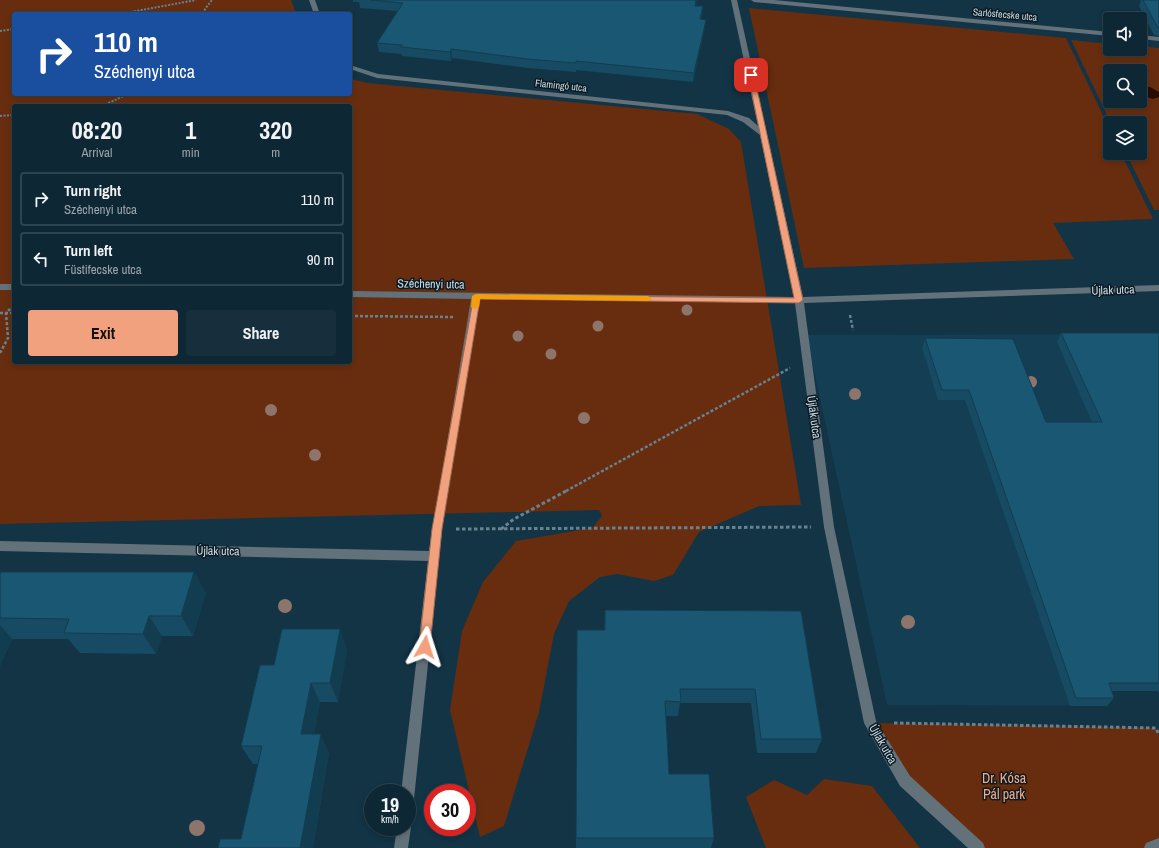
<!DOCTYPE html>
<meta charset="utf-8">
<style>
body{margin:0;font-family:"Archivo Narrow",sans-serif;background:#172f3c;color:#f1f3f6;height:100vh;display:flex;flex-direction:column;font-size:15px;white-space:nowrap}
*{box-sizing:border-box;margin:0}
p{font-size:13px;color:#9ba5ac}
.icon{flex:none;width:22px;height:22px;fill:none;stroke:currentColor;stroke-width:2;stroke-linecap:round;stroke-linejoin:round}
.map{position:relative;flex:1;overflow:hidden}
.drawer{position:absolute;left:12px;top:104px;width:340px;height:260px;display:flex;flex-direction:column;background:#0e2734;border-radius:4px;box-shadow:0 2px 6px #0003,0 0 0 1px #2e444f}
.drawer>*{flex:none}
.hud{position:absolute;left:12px;top:12px;width:340px;height:84px;border-radius:4px;box-shadow:0 2px 6px #0003,0 0 0 1px #2e444f;background:#1a4fa0;color:#fff;overflow:hidden}
.tools{position:absolute;left:1103px;top:12px;display:grid;gap:8px}
.tools a{display:grid;place-items:center;width:44px;height:44px;border-radius:4px;background:#0e2734;box-shadow:0 2px 6px #0003,0 0 0 1px #2e444f;font-size:20px}
.speed{position:absolute;left:364px;top:784px;display:flex;gap:8px;font-size:20px;font-weight:700;text-align:center}
.speed>*{display:grid;place-content:center;width:52px;height:52px;border-radius:50%;background:#0e2734;box-shadow:0 2px 6px #0003,0 0 0 1px #2e444f;line-height:1}
.speed small{font-size:10px;font-weight:400}
.speed .limit{border:6px solid #d22;background:#fff;color:#111}
.pin{position:absolute;display:grid;place-items:center;width:34px;height:34px;color:#fff;margin:-17px;border-radius:8px;box-shadow:0 2px 6px #0006}
.me{position:absolute;width:44px;margin:-22px;rotate:6deg;stroke-linejoin:round;filter:drop-shadow(0 0 3px #0008)}
.turn{display:flex;align-items:center;gap:14px;height:84px;padding:0 16px;font-size:18px}
.turn .icon{width:52px;height:52px;stroke-width:2.5}
.turn b{display:block;font-size:28px;line-height:34px}
.eta{display:flex;justify-content:space-evenly;align-items:center;height:68px;text-align:center}
.eta b{font-size:24px;font-weight:700;line-height:28px}
.button{display:flex;gap:8px;margin-top:auto;padding:8px 16px}
.button a{flex:1;height:46px;border-radius:4px;background:#f1a17d;color:#111;font-size:16px;font-weight:700;line-height:46px;text-align:center}
.button a+a{background:#172f3c;color:#f1f3f6}
ul{padding:0;list-style:none}
li{display:flex;align-items:center;gap:12px;height:54px;margin:0 8px 6px;padding:0 8px;border:2px solid #2e444f;border-radius:4px}
li div{flex:1}
li b{display:block;font-size:15px}
li em{font-style:normal}
.map>svg:first-child{display:block}
</style>
<div class="map">
<svg width="1159" height="848" viewBox="0 0 1159 848">
<rect width="100%" height="100%" fill="#123445"/>
<path fill="#133e53" d="M1159 334V693L1158 691H1102L1107 706 887 705 806 335Z"/>
<path fill="#682d0e" fill-rule="evenodd" d="M0 0H291L296 14H14V94H350V79L368 83 697 114 729 129 741 142 801 505 759 506 699 532 673 575 654 581 617 574 600 577 569 601 554 634 539 712 504 826 480 837 450 710 462 631 483 582 516 541 592 528 602 516 599 510 0 524ZM14 106H350V362H14Z
M749 8 1066 38 1110 130V153H1121L1153 219 1053 223 1074 259 804 268Z
M1071 40 1110 44V49H1140V46L1159 48V210H1154L1126 153H1140V123H1111ZM1110 71H1140V101H1110Z
M870 723 1156 728 1159 735V848H978L905 781Z
M824 779 872 786 920 848H766L746 797 774 780 807 795Z"/>
<path fill="#270c02" d="M1142 86 1150 87 1159 92V97L1153 99 1140 95V87Z"/>
<g fill="none" stroke-linecap="round" stroke-linejoin="round">
<path stroke="#688290" stroke-width="2" stroke-dasharray="2 1.5" stroke-linecap="butt" d="M120 14 196 0
M205 14V9L212 0
M0 31 14 29
M102 106 128 94
M0 116 14 115"/>
<path stroke="#688290" stroke-width="2.5" stroke-dasharray="3 2" stroke-linecap="butt" d="M0 313H14
M850 315 853 330
M350 316 453 317
M0 353 8 338 6 313 14 305
M566 491 790 368"/>
<path stroke="#688290" stroke-width="3" stroke-dasharray="3.5 2.5" stroke-linecap="butt" d="M456 529 811 527
M501 529 514 519 568 490
M894 723 1156 728 1159 735"/>
<path fill="#63717a" fill-rule="evenodd" d="M309 0H315L320 14H314Z
M731 0H737L803 297 1159 285V291L804 303 834 527 876 721 910 776 983 843 985 848H968L900 786 864 723 824 527 795 303 480 299 442 529 414 799 412 804 407 806V793H401L428 561 0 551V541L429 551 471 299 350 297V291L794 297 760 135 743 122 727 115 377 78 350 69V65L378 74 728 111 749 118 758 126Z
M751 0H774L1110 32V36L754 2Z
M1140 35 1159 37V41L1140 39Z
M0 284H14V290H0Z
M407 821 411 827 408 848H394L397 827H407Z
M1159 838V848H1144L1146 843Z"/>
</g>
<g fill="#8d756c">
<circle cx="687" cy="310" r="5.5"/>
<circle cx="598" cy="326" r="5.5"/>
<circle cx="518" cy="336" r="5.5"/>
<circle cx="551" cy="354" r="5.5"/>
<circle cx="1031" cy="382" r="6"/>
<circle cx="855" cy="394" r="6"/>
<circle cx="271" cy="410" r="6"/>
<circle cx="584" cy="418" r="6"/>
<circle cx="315" cy="455" r="6"/>
<circle cx="285" cy="606" r="7"/>
<circle cx="908" cy="622" r="7"/>
<circle cx="197" cy="828" r="8"/>
</g>
<path fill="#164b63" d="M353 0H698L696 6H703L702 19 705 28 693 82 576 70V72L528 68 452 58 451 61 402 56V54L379 52 377 43 397 11 360 8 359 2H353Z
M1141 0H1159V36L1154 35 1139 6Z
M1061 333H1159V693L1158 691H1112L1114 698 1107 706H1070L965 400H938L922 348 925 338 1046 422H1092L1057 342Z
M194 572 206 593 193 636H162L156 654 80 653 68 639H12L0 666V574Z
M605 610 801 611 822 739 816 753H757L751 703H680L678 716H666L669 774 714 838 711 848H576L577 630H604Z
M340 629 347 650 338 702H320L314 734 329 753 313 848H218L241 839 258 764H253L241 746 274 665Z"/>
<path fill="#123d50" d="M696 0H698L694 14 695 6Z
M703 6V15L700 28V19Z
M706 20 705 28 693 82 694 73Z
M451 49 452 58 451 61 450 52Z
M194 572 206 593 193 636 181 616Z
M149 616 162 636 156 654 143 634Z
M0 625 12 639 0 666Z
M340 629 347 650 338 702 330 683Z
M311 683 320 702 311 752 301 734Z
M321 734 329 753 313 848H300Z"/>
<path fill="#1a5773" stroke="#123d50" d="M370 0H696L695 6H703L700 19 706 20 694 73 576 61V63L527 59 451 49 450 52 401 47 402 45 377 43 403 3Z
M1143 0H1159V28H1158Z
M1061 333H1159V683H1109L1114 698H1076L969 390H942L925 338 1013 339 1046 422H1102Z
M1 572H194L181 616H149L143 634 64 633 69 619 0 618V574Z
M605 610 801 611 822 739H761L755 689H680L681 702 665 701 669 774H709L714 838H576L577 630H605Z
M282 629H340L330 683H311L301 734H321L300 848H218L220 839H241L262 746H241L260 665H274Z"/>
<path fill="#f1a17d" stroke="#9d6951" d="M751 73 754 75 803 300 799 303 480 299 442 529 430 647 428 650 425 652 421 650 419 647 432 529 474 295 794 298 748 75Z"/>
<path fill="#f59e0b" d="M476 294 648 296 652 299 648 301 480 299 479 307 475 309 471 307 472 296Z"/>
<g text-anchor="middle" stroke-width="3" stroke-linejoin="round" paint-order="stroke">
<g font-size="10" fill="#cadce7" stroke="#0c1a21">
<text transform="translate(1005 14) rotate(5)" y="4">Sarlósfecske utca</text>
<text transform="translate(561 85) rotate(6)" y="4">Flamingó utca</text>
</g>
<g font-size="12" fill="#cadce7" stroke="#0c1a21">
<text transform="translate(431 284) rotate(1)" y="4">Széchenyi utca</text>
<text transform="translate(1113 290) rotate(-2)" y="4">Újlak utca</text>
<text transform="translate(814 417) rotate(82)" y="4">Újlak utca</text>
<text transform="translate(218 551) rotate(1)" y="4">Újlak utca</text>
<text transform="translate(883 744) rotate(60)" y="4">Újlak utca</text>
</g>
<g font-size="14" fill="#f2ab8b" stroke="#0c1a21">
<text x="1004" y="783">Dr. Kósa<tspan x="1004" dy="16">Pál park</tspan></text>
</g>
</g>
</svg>
<div class="tools">
<a><svg class="icon" aria-label="sound" viewBox="0 0 24 24"><path d="M4 9h4l5-4v14l-5-4H4zM17 9q2 3 0 6"/></svg></a>
<a><svg class="icon" aria-label="search" viewBox="0 0 24 24"><circle cx="10" cy="10" r="6"/><path d="M15 15l6 6"/></svg></a>
<a><svg class="icon" aria-label="layers" viewBox="0 0 24 24"><path d="M12 4l9 5-9 5-9-5zM3 14l9 5 9-5"/></svg></a>
</div>
<div class="speed"><div>19<small>km/h</small></div><div class="limit">30</div></div>
<div class="pin" style="left:751px;top:75px;background:#d93025"><svg class="icon" aria-label="arrive" viewBox="0 0 24 24"><path d="M6 21V4h12l-3 4 3 4H6"/></svg></div>
<svg class="me" style="left:425px;top:647px" viewBox="-20 -20 40 40"><path d="M0-17L14 15 0 8-14 15z" fill="#f1a17d" stroke="#fff" stroke-width="4"/></svg>
<div class="hud">
<div class="turn"><svg class="icon" aria-label="right" viewBox="0 0 24 24"><path d="M7 20v-9h11M14 6l5 5-5 5"/></svg><div><b>110 m</b>Széchenyi utca</div></div>
</div>
<section class="drawer">
<div class="eta">
<div><b>08:20</b><p>Arrival</p></div>
<div><b>1</b><p>min</p></div>
<div><b>320</b><p>m</p></div>
</div>
<ul>
<li><svg class="icon" aria-label="right" viewBox="0 0 24 24"><path d="M7 20v-9h11M14 6l5 5-5 5"/></svg><div><b>Turn right</b><p>Széchenyi utca</p></div><em>110 m</em></li>
<li><svg class="icon" aria-label="left" viewBox="0 0 24 24"><path d="M17 20v-9H6M10 6l-5 5 5 5"/></svg><div><b>Turn left</b><p>Füstifecske utca</p></div><em>90 m</em></li>
</ul>
<div class="button"><a>Exit</a><a>Share</a></div>
</section>
</div>
